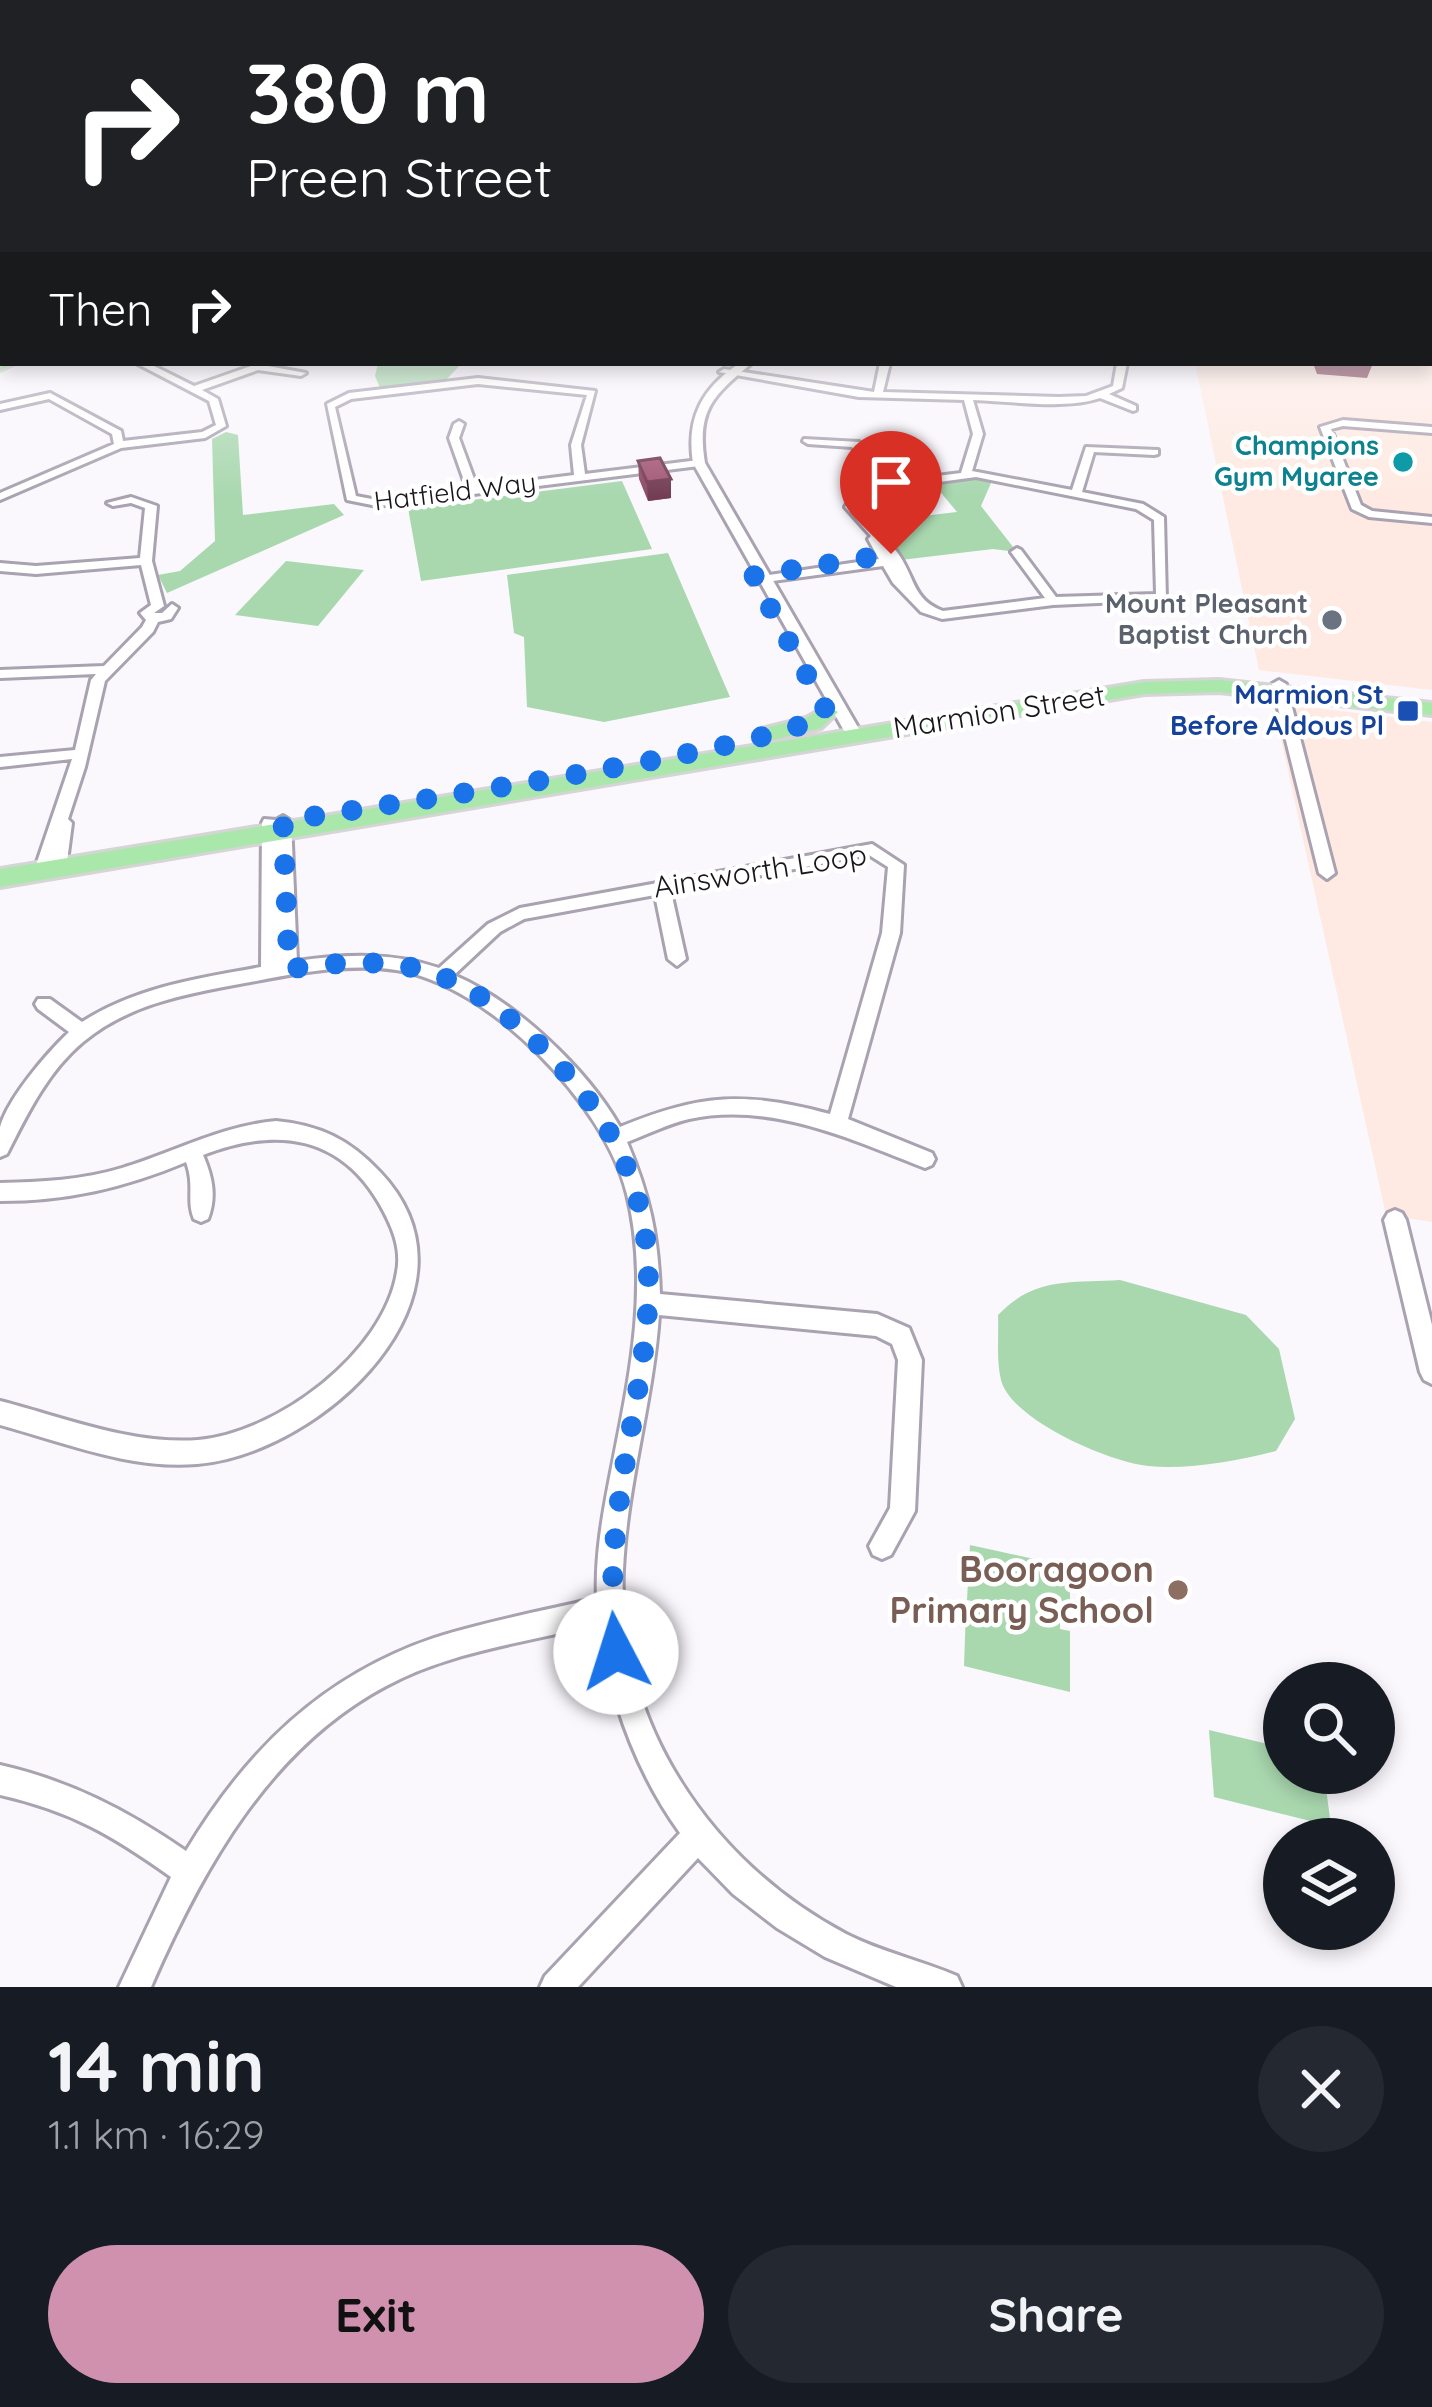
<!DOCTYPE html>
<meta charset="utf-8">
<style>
body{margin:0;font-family:Quicksand,sans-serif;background:#242831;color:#f1f3f6;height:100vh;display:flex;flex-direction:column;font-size:45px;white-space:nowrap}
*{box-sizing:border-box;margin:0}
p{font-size:39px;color:#9ea1a6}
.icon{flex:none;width:66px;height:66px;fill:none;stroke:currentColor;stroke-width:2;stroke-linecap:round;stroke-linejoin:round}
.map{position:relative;height:1987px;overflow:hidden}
.drawer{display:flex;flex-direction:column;background:#171b24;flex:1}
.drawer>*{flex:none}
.banner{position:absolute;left:0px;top:0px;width:1434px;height:366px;box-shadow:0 6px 18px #0003;background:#202124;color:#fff;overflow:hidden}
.fabs{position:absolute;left:1263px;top:1662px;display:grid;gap:24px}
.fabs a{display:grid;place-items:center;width:132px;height:132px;border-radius:50%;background:#171b24;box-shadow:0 6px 18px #0003;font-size:60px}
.pin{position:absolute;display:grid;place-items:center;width:102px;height:102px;color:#fff;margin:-123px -51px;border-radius:50% 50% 50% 0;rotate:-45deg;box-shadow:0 0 12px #0007}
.pin .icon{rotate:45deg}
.me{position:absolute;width:132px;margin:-66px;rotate:355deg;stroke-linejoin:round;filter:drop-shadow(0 0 9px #0008)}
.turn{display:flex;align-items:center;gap:42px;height:252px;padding:0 48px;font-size:54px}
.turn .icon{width:156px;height:156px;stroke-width:2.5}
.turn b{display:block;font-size:84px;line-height:102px}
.then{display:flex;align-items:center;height:114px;padding:0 48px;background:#0003;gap:24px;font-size:45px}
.round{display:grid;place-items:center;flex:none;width:126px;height:126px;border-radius:63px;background:#242831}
.summary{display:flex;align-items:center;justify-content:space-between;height:204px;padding:0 48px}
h1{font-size:72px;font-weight:700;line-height:90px}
.action{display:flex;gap:24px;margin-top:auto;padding:24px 48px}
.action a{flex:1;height:138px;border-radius:72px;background:#d091af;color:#111;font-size:48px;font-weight:700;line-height:138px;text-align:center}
.action a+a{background:#242831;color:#f1f3f6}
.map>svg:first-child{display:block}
</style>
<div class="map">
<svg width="1432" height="1987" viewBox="0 0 1432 1987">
<rect width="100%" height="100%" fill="#faf7fd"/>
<path fill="#feeae2" d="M1432 315V690L1259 670 1195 363H1431Z
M1273 703 1432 722V1222L1386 1215Z"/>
<path fill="#a9d8af" d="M378 363H462L446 380 380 388 375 376Z
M226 432 238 435 243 515 334 504 344 515 167 593 158 575 180 571 215 541 212 439Z
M956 474 994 476 981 506 1017 552 993 549 884 562 863 523 957 512 928 477Z
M622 481 652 549 421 581 408 508Z
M668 553 730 697 604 722 527 707 524 637 514 633 507 575Z
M286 561 364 570 318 626 235 615Z
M1120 1280 1246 1315 1279 1349 1295 1419 1276 1451C1236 1461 1189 1470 1148 1466 1109 1462 1011 1420 1001 1380 996 1360 999 1335 998 1315 1034 1277 1070 1283 1120 1280Z
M970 1545 1070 1567V1623L1060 1622V1629L1070 1631V1692L964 1666 966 1608 977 1609V1602L967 1600Z
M1209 1730 1284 1748V1773H1324L1331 1826 1214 1797Z"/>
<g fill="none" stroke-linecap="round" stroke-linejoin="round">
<defs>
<path id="minor" d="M3 231V236L0 237V232Z
M0 286H3V291H0Z
M0 319H3V325H0Z
M136 363H148L194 386 257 364 306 373 301 376 258 370 202 390 218 399 226 426 205 438 121 448 0 500V493L114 444 112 434 49 399 0 410V404L50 393 121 431 123 441 202 432 216 425 209 401Z
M880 363H890L883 392 1059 397 1086 396 1113 386 1117 363H1127L1122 388 1109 394 1136 406V410L1133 411 1100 398C1066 410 1010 401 973 400L983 434 972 471 1072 490 1086 447 1158 450V454L1154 455 1094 452 1082 492 1143 504 1164 517 1166 600 1053 605 942 619 921 612 893 583 883 566 751 584 749 581 755 577 879 559 868 539 871 536 845 507 857 487 878 484 852 447 808 444 803 441 804 439 859 442 888 482 961 473 973 434 964 400 859 397 719 372 724 369 874 392ZM976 477 1136 509 1154 520 1156 594 1056 597 1021 550 1017 548 1011 552 1045 598 943 611C912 600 915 576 897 552 885 536 870 522 857 507L865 492Z
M478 378 595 391 581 445 585 474 699 460 704 463 699 466 377 506 347 500 327 404 349 393ZM478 384 587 395 571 445 574 475 477 487 459 438 464 424 459 421 454 424 449 438 467 489 377 500 356 496 335 407 351 399Z
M1343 420 1432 427V433L1343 426 1331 429 1361 505 1372 511 1432 517V523L1369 517 1352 509 1320 427Z
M131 497 157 506 152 561 164 606 154 613H162L172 604 178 608 171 619 158 622 153 632 105 681 85 767 68 819 72 823 66 869 58 875 50 870 48 875 42 877 34 871 72 759 0 767V757L75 750 91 680 96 674 0 678V670L104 666 142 627 146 620 140 613 151 605 141 565 36 574 0 571V563L36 566 140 558 145 508 131 503 113 506 107 503Z
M1279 680 1286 684 1335 873 1327 879 1319 873 1272 684Z
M283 816 291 821 297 961C346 954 392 952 439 968L488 924 520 908 872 844 904 865 900 933 848 1119 932 1153 935 1159 932 1165 925 1168C852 1140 771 1101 689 1119 668 1124 648 1134 627 1142 650 1197 658 1235 660 1294L877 1314 909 1328 922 1360 915 1511 891 1555 882 1559 873 1555 869 1546 890 1508 898 1360 892 1344 876 1336 659 1315C653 1401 627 1484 623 1570 616 1724 713 1864 846 1934 881 1952 920 1960 957 1976L962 1987H896L825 1957 777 1928 733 1894 698 1858 578 1987H540L545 1976 680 1833C636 1772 610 1699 599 1624 528 1642 451 1651 386 1686 269 1748 202 1870 151 1987H119L171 1877C112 1835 71 1811 0 1795V1765C70 1781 127 1810 186 1851 246 1751 322 1676 434 1638 487 1621 543 1611 597 1598 595 1556 603 1513 611 1472 629 1380 650 1287 627 1194 605 1104 489 984 396 970 342 962 286 976 234 985 180 995 126 1006 83 1042 48 1071 27 1114 7 1154L0 1157C0 1148 0 1136 0 1127 8 1098 47 1053 69 1032L38 1009 35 1004 38 999H50L82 1022C136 987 199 978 261 967L262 823 264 819 276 820ZM869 855 888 867 882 933 830 1114C745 1091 701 1094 620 1127 587 1069 516 1002 454 975L500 932 524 919 655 895 668 959 677 966 686 959 671 892Z
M276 1121C320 1125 350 1140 380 1172 495 1293 322 1454 197 1464 131 1470 63 1442 0 1425V1401C63 1417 131 1445 198 1440 277 1433 384 1353 397 1272 402 1247 391 1224 379 1203 338 1133 273 1128 203 1155 212 1176 217 1196 208 1219L201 1222 194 1219C186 1200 195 1186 186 1162 124 1188 67 1201 0 1201V1183C41 1182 83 1180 122 1168 175 1152 221 1126 276 1121Z
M1395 1210 1402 1213 1406 1220 1432 1325V1384L1424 1380 1420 1372 1384 1220 1388 1213Z"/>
<path id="tertiary" d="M740 363H752C714 395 696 409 705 463L863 736 861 740 855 741 847 736 693 463C686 418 702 388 740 363Z"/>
<path id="primary" d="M1219 680 1432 703V715L1219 692 1144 694 0 887V869L1144 682Z
M827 706 838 712 821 728 769 741 758 734 761 729 806 718Z"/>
<path id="trunk" d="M2 360 3 363H15L0 370Z"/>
</defs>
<use href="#minor" stroke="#a9a2b0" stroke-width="6"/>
<use href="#tertiary" stroke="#a9a2b0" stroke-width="6"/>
<use href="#primary" stroke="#d5d5d6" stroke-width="6"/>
<use href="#trunk" stroke="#d5d5d6" stroke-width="6"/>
<use href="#minor" fill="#fff" fill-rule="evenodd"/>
<use href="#tertiary" fill="#fff" fill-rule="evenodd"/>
<use href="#primary" fill="#a9e8aa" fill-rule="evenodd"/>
<use href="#trunk" fill="#8ce08e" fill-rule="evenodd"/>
</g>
<path fill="#8d4c65" d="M1313 363H1373L1367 378 1317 374Z
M638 461 671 479V498L648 501 639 479Z"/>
<path fill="#733e53" d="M671 479V498L648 501 647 482Z"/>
<path fill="#a45876" stroke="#733e53" stroke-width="3" d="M660 458 671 479 647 482 638 461Z"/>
<linearGradient id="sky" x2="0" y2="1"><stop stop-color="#92bfee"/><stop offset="0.44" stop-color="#fdfbfe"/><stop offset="1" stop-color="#fdfbfe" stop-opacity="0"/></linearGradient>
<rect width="1432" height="497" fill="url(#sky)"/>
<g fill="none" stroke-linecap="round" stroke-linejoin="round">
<path stroke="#1a73e8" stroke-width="21" stroke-dasharray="0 37.8" d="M616 1652C588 1415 749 1245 537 1043 454 964 400 953 289 969L283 821C362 808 793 748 827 712L753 576 891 554"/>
</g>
<circle fill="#0f9aa8" stroke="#fff" stroke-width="4.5" cx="1403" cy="462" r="12"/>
<circle fill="#6b7280" stroke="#fff" stroke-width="4.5" cx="1332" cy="620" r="12"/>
<rect fill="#1a4fb4" stroke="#fff" stroke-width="4.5" x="1396" y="699" width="24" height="24" rx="6"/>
<circle fill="#8d6e63" stroke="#fff" stroke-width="4.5" cx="1178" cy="1590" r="12"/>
<g text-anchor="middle" stroke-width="9" stroke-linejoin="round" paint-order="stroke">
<g font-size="27" font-weight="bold" fill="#0d838f" stroke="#fff" text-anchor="end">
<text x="1379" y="455">Champions<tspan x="1379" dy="31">Gym Myaree</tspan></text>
</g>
<g font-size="27" fill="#18161b" stroke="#fff">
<text transform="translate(455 492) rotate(-7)" y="9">Hatfield Way</text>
</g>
<g font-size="27" font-weight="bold" fill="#5b616d" stroke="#fff" text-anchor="end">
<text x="1308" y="613">Mount Pleasant<tspan x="1308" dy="31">Baptist Church</tspan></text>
</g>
<g font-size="27" font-weight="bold" fill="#164399" stroke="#fff" text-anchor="end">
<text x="1384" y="704">Marmion St<tspan x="1384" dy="31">Before Aldous Pl</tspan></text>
</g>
<g font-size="30" fill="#18161b" stroke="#fff">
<text transform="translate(999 712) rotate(-9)" y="10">Marmion Street</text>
<text transform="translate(760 871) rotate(-9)" y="10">Ainsworth Loop</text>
</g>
<g font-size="36" font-weight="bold" fill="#785e54" stroke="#fff" text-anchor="end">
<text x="1154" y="1582">Booragoon<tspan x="1154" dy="41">Primary School</tspan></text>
</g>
</g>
</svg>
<div class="fabs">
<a><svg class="icon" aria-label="search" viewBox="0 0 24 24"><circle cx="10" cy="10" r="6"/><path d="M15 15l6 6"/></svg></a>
<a><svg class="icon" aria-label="layers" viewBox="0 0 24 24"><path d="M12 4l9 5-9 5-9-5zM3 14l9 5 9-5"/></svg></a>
</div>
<div class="pin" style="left:891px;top:554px;background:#d93025"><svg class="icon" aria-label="arrive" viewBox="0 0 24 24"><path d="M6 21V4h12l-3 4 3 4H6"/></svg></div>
<svg class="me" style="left:616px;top:1652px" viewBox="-20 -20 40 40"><circle r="19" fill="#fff"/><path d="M0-13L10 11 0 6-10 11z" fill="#1a73e8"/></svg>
<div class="banner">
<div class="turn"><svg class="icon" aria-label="right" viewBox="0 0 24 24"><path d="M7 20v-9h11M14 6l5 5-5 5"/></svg><div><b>380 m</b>Preen Street</div></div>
<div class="then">Then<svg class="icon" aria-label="right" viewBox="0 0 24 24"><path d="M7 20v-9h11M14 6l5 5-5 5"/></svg></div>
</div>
</div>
<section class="drawer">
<div class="summary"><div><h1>14 min</h1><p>1.1 km · 16:29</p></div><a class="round"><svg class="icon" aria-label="close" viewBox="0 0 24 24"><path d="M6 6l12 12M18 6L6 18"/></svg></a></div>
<div class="action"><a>Exit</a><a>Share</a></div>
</section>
